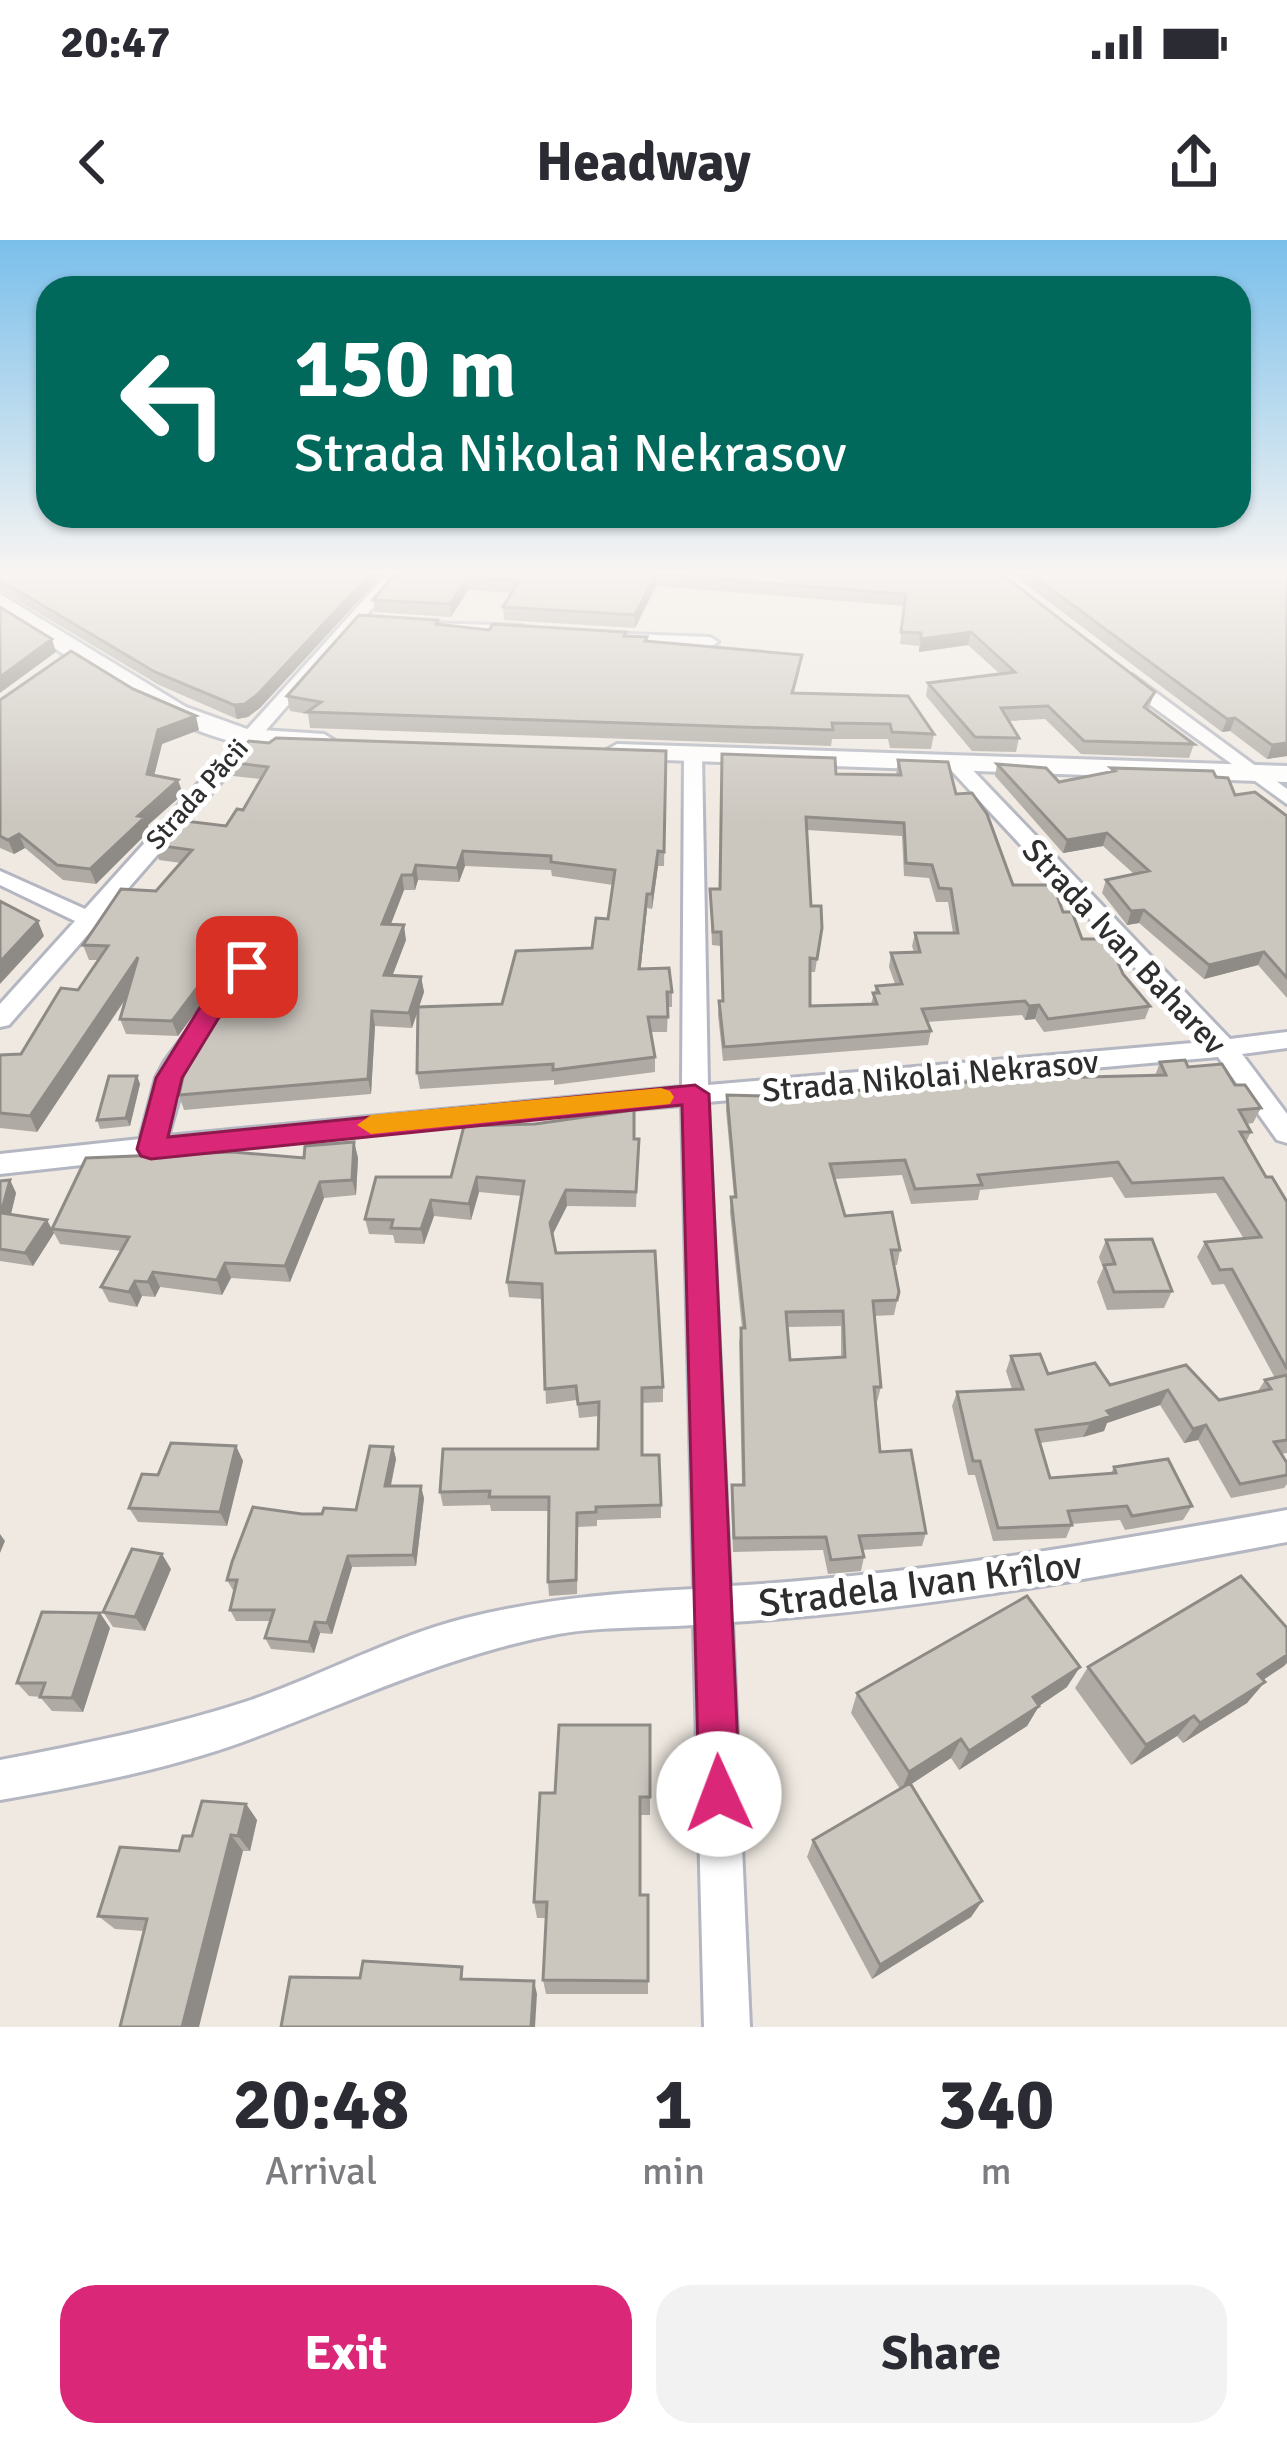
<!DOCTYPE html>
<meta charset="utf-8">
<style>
body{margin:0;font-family:Signika,sans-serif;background:#f2f2f3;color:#2b2b33;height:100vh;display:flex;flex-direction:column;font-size:45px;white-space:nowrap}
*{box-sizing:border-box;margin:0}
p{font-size:39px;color:#7c7c81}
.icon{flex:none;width:66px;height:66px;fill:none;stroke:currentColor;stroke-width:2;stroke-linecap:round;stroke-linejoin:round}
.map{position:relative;height:1787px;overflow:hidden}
.panel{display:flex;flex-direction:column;background:#fff;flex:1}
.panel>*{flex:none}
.hud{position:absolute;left:36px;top:36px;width:1215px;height:252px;border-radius:36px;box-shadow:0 3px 9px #0004;background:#00695c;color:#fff;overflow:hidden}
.pin{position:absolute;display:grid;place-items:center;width:102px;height:102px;color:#fff;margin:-51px;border-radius:24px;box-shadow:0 6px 18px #0006}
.me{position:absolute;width:132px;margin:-66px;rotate:358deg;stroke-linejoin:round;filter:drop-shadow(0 0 9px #0008)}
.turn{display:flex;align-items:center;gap:42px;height:252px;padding:0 60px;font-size:54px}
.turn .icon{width:156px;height:156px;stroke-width:2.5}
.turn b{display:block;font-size:84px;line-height:102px}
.eta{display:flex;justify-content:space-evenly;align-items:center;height:204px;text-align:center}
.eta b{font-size:72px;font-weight:800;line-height:84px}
.action{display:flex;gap:24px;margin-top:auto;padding:24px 60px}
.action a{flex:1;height:138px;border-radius:36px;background:#db2777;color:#fff;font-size:48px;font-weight:800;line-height:138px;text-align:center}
.action a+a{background:#f2f2f3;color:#2b2b33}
.status{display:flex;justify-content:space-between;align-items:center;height:84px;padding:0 60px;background:#fff;direction:ltr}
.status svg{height:33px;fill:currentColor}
header{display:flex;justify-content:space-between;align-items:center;height:156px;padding:0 60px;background:#fff;font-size:54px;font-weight:800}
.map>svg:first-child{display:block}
</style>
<div class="status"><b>20:47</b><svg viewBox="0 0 49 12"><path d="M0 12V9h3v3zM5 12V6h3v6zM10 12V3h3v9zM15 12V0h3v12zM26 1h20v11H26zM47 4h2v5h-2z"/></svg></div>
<header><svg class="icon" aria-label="back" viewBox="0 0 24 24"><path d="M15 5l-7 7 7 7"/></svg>Headway<svg class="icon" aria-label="share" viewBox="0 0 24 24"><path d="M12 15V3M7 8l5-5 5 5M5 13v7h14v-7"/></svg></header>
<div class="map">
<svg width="1287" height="1787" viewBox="0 0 1287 1787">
<rect width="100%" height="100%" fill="#efe9e1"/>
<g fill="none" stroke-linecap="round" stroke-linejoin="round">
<defs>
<path id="minor" d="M389 332H404L9 785 0 787V764L75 681 0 645V631L85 669Z
M429 383 523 386 531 391 523 396 435 391 429 389Z
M603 393 710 397 718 402 710 407 609 401 603 399Z
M1120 435H1132L1287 549V564L1120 443Z
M693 509 702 515 708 845 1204 802 950 529 947 525 957 519 964 521 1230 799 1287 792V808L1242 814 1287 874V903L1277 900 1218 817 708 862 730 1346C919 1335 1102 1303 1287 1270V1302C1102 1337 920 1370 732 1382L750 1787H704L694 1385C650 1388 602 1386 558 1394 451 1414 357 1459 256 1497 175 1528 86 1545 0 1560V1520C84 1504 169 1487 251 1460 323 1435 391 1397 466 1378 542 1359 616 1353 694 1349L682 865 453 884 0 934V914L140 899 156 838 165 821 254 701 262 699 273 706 189 824 168 896 682 847 684 515Z"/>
<path id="secondary" d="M0 354 186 467 247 489 324 494 337 502C326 513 310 510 294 510 180 508 91 430 0 371Z
M617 504 1287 526V542L607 518 603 512Z"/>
</defs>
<use href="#minor" stroke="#b4b7c1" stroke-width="6"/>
<use href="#secondary" stroke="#b4b7c1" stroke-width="6"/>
<use href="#minor" fill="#fff" fill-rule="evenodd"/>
<use href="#secondary" fill="#fff" fill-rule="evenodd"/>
</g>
<path fill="#afaba4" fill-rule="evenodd" d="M0 332 261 467 248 477 237 479 159 445 0 350Z
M396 332H999L1155 452 1148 470 1194 504 1189 518 1081 514 1045 479 1009 481 1019 498 1016 512 972 511 926 456 928 443 1000 434 968 405 919 412V406L900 404 904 366 656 346 635 388 504 380 503 367 512 353 468 350 451 377 375 372 373 360Z
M1009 332H1287V516L1267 519 1230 491 1222 492Z
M439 384 489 390 647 397V401L800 429 794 453 934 494 931 509 890 508 888 499H832L831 506 310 488 308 474 290 471 287 456Z
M0 460 199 490 162 504 154 536 183 554 148 585 149 591 96 644 63 640 25 608 14 614 0 608Z
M269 503 666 511 664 626H658L652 669 647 668 640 729 672 752V767H668L667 792H651L655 817V832L554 845V840L420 849 417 833 418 770 412 788 375 786 371 854 184 870 179 855 272 749 286 717 271 716 268 699 261 695 250 698 178 796 126 794 120 779 127 757 37 892 0 888V815L21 814 78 750 98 720H89L83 705 156 651 181 623 159 620 155 605 226 586 243 570 261 539 233 536 229 522ZM465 626 551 630 552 636 613 645 608 679 592 708 502 764 419 767 424 752 421 737 392 736 406 700 391 684 404 650H415L418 640 459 642Z
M898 520 956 554 1013 645 1063 672 1082 699 1123 734 1150 766 1145 779 1044 792 1035 779 1025 780 1022 775 927 782 931 791 928 805 723 821 718 775 719 761H722L720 706 712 705 710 649H720L836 534 896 535ZM807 590 902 596 904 636 929 638 936 662H948L953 693H915L912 706 914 712 891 713 889 727 895 744 876 746 871 764 810 766V732H815L822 688 811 666Z
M997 524 1059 542 1110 532 1111 528 1216 537 1235 555 1287 576V758L1258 725 1204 739 1139 683 1127 685 1102 653 1106 640 1134 634 1103 606 1063 613 995 536Z
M1160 822 1188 827 1235 845 1261 868 1253 883 1247 884 1251 892 1246 902 1266 937 1287 962V1213L1281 1214 1287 1223V1244L1284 1248 1231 1258 1198 1200 1184 1203 1160 1165 1107 1183 1104 1191 1083 1197 1040 1203 1050 1238 1111 1233 1114 1227 1192 1266 1183 1280 1125 1290 1120 1280 1072 1284 1066 1298 993 1301 975 1235H968L952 1166 957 1152 1012 1149 1006 1131 1011 1116 1048 1134 1110 1145 1186 1125 1219 1160 1258 1151 1265 1140 1275 1138 1224 1044 1212 1045 1197 1017 1205 1002 1244 999 1216 953 1125 958 1112 937 980 950 978 960 911 964 902 935 834 939 845 976 900 1010 897 1025H894L899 1052 894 1075 874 1076 881 1147 877 1162H876L880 1212 926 1293 922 1306 862 1310 864 1317 861 1331 828 1334 823 1310 733 1312 731 1259 732 1245H742L739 1103 741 1088H742L730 972 731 957H734L726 870 727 855 823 858 824 853 1155 836ZM841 1086V1117L790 1120 787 1087Z
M137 836 140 844 130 886 100 889 97 880Z
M634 899H639L636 967 567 966 552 995 556 1013 663 1147V1162L642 1163V1215L661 1265V1278L597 1280V1286L578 1287 577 1354 549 1356 548 1342 549 1271H491L490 1265 443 1266 440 1252 598 1209 599 1176 579 1178 577 1160 546 1164 542 1059 509 1057 507 1042 522 956 479 952 471 980 434 976 424 1004 395 1003 393 995 369 994 365 979 451 937Z
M354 902 358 918 356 955 324 958 290 1042 231 1038 222 1055 160 1047 155 1057 142 1056 137 1067 109 1062 101 1047 122 1011 60 1004 54 993 33 1026 0 1021V941L10 940 16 953 11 974 52 989Z
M1106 1000 1172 1051 1164 1068 1107 1070 1097 1042 1103 1028 1099 1017Z
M236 1206 243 1221 227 1286 138 1282 129 1268 158 1235Z
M393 1207 396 1219 391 1246 424 1258 416 1326 352 1327 332 1394 320 1393 314 1413 271 1409 265 1398 271 1381H236L230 1370 234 1352 227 1340 302 1274 356 1270Z
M171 1329 145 1391 113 1387 103 1372Z
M100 1373 110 1388 83 1472 52 1471 40 1457 29 1456 17 1443Z
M1284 1426 1263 1440 1247 1463 1183 1503 1177 1496 1131 1525 1075 1448 1088 1427Z
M1067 1447 1039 1466 1027 1486 959 1530 951 1518 911 1544 982 1661 971 1677 872 1739 807 1617 813 1600 900 1549 851 1473 857 1453Z
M650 1485V1575H640V1655H648V1754H546L543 1740 546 1678H537L534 1662 555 1553Z
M246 1564 257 1580 250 1611H243L144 1691 115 1689 98 1676 179 1611 192 1596Z"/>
<path fill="#8e8b86" d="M372 332H385L261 467 248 477 237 479 234 465Z
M656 334V346L635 388V375Z
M467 338 468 350 451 377 450 364Z
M971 392 968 405 919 412 921 399Z
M52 399 56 412 0 453V437Z
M196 476 199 490 162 504 151 548 147 534 158 490Z
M1235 478 1230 491 1222 492 1227 479Z
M1287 503V516L1267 519 1272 505Z
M178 540 183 554 148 585 149 591 96 644 90 629 138 576Z
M1107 593 1103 606 1063 613 1067 600Z
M19 594 25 608 14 614 8 600Z
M463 611 465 626 459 642 457 628Z
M658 611V626L652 669V654Z
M416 625 418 640 415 650 413 635Z
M402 635 404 650 385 699 382 684Z
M647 654V668L639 744V729Z
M1144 670 1139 683 1127 685 1131 671Z
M257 680 261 695 250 698 178 796 172 781 246 683Z
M38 681 44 696 0 744V722Z
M404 685 406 700 387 750 384 735Z
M1264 712 1258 725 1204 739 1209 725Z
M138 717 143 732 37 892 30 876Z
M421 737 424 752 412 788 409 773Z
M1039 765 1035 779 1025 780 1029 766Z
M372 771 375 786 371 854 368 839Z
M137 836 140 844 130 886 126 878Z
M354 902 358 918 356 955 352 940Z
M477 937 479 952 471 980 469 964Z
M10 940 16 953 8 986 1 973Z
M320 942 324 958 290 1042 285 1026Z
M566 950 567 966 551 998 550 983Z
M431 960 434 976 424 1004 421 989Z
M47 980 54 993 33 1026 25 1013Z
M225 1023 231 1038 222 1055 217 1040Z
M153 1032 160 1047 155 1057 148 1042Z
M135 1041 142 1056 137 1067 129 1052Z
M1168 1150 1160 1165 1107 1183 1104 1191 1083 1197 1090 1183 1107 1171Z
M1206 1185 1198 1200 1184 1203 1193 1189Z
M236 1206 243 1221 227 1286 220 1272Z
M393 1207 396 1219 388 1258 385 1246Z
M421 1246 424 1258 416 1326 413 1315Z
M0 1294 5 1301 0 1313Z
M162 1314 171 1329 145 1391 135 1377Z
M348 1316 352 1327 332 1394 327 1383Z
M100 1373 110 1388 83 1472 72 1458Z
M315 1382 320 1393 314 1413 309 1402Z
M1287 1415V1423L1284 1426 1240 1455 1258 1434Z
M1080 1427 1067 1447 1039 1466 1027 1486 959 1530 969 1511 1033 1457Z
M1265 1442 1247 1463 1183 1503 1200 1483Z
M1194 1476 1177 1496 1131 1525 1146 1505Z
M961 1499 951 1518 901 1551 909 1532Z
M246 1564 257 1580 250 1611 238 1596Z
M231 1595 243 1611 199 1787H182Z
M982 1661 971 1677 872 1739 880 1725Z
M534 1741 537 1754 535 1787H531Z"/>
<path fill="#cbc7bf" stroke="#8e8b86" stroke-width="3" fill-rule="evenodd" d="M0 332H372L258 454 245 464 234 465 155 432 0 340Z
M396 332H999L1155 452 1144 467 1194 504 1084 501 1048 466 1001 468 1019 498 975 497 928 443 1015 432 971 392 921 399V393L901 392 906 354 656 334 635 375 503 367 519 341 467 338 450 364 373 360Z
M1028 332H1287V503L1272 505 1235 478 1227 479Z
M0 367 52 399 0 437Z
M359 375 438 380 436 384 489 390 493 384 626 392 624 396 647 397 645 401 802 415 792 453 908 456 934 494 892 492 890 484 832 483 833 490 307 472 321 462 287 456Z
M71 411 133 449 196 476 158 490 147 534 178 540 138 576 145 577 90 629 57 625 19 594 8 600 0 596V460Z
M276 498 666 511 664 612 658 611 652 654H647L639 729 669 728 672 752H667L668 777H648L655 817 553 830V824L417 833 418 767 502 764 516 711 592 708 596 678 608 679 615 630 551 622V616L463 611 457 628 416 625 413 635H402L382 684 404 685 384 735 421 737 409 773 372 771 368 839 179 855 189 810 233 749H272L293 703 267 701 274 690 257 680 246 683 172 781 120 779 138 717 30 876 0 873V815L21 814 61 748 78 750 108 706 83 705 121 649 156 651 192 610 155 605 177 580 226 586 237 569 243 570 268 527 229 522 249 501 269 503Z
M722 514 835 518 836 534 901 535 898 520 948 522 956 554 972 553 987 574 1013 645H1048L1055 650 1063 672H1072L1082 699H1108L1123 734 1150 766 1048 779 1039 765 1029 766 1025 761 922 769 931 791 724 807 719 761H723L721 692H713L710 649H720ZM806 577 904 583 906 623 932 625 939 648 951 649 958 693H915L920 712 891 713 902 744 876 746 879 753H873L877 764 810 766V718L817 719 822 688 821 666H811Z
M997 524 1046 528 1059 542 1115 531 1111 528 1213 531 1216 537 1228 538 1235 555 1255 552 1287 576V738L1264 712 1209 725 1144 670 1131 671 1106 640 1149 631 1107 593 1067 600Z
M0 661 38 681 0 722Z
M1185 820 1188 827 1222 824 1235 845H1245L1261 868 1239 870 1251 892H1240L1266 937H1272L1287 962V1129L1232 1029 1220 1030 1205 1002 1261 997 1223 938 1132 943 1118 922 978 935 982 945 915 949 905 920 830 924 845 976 892 972 900 1010H891L899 1052 897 1060 873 1061 881 1147H874L880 1212 911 1210 926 1293 859 1296 864 1317 831 1320 826 1297 734 1298 732 1245H744L741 1088H745L731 957H736L727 855 826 858 824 853 1010 839 1166 835 1160 822ZM843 1071 845 1117 790 1120 786 1072Z
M109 836H137L126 878 97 880Z
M634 870V899H639L636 952 566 950 550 983 556 1013 655 1011 663 1147 642 1148V1215H659L661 1265 596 1267V1272L577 1273 576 1340 548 1342 549 1257H489L490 1251 440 1252 443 1209H598L599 1162 578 1164 576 1146 545 1149 542 1044 507 1042 524 941 477 937 469 964 431 960 421 989 391 988 393 980 365 979 376 937H451L464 886 535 884Z
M354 902 352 940 320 942 285 1026 225 1023 217 1040 153 1032 148 1042 135 1041 129 1052 101 1047 129 997 52 989 86 918 233 912 304 918 305 906Z
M10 940 1 973 47 980 25 1013 0 1009V941Z
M1152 999 1172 1051 1114 1052 1104 1025 1115 1024 1106 1000Z
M1040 1114 1048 1134 1095 1123 1110 1145 1186 1125 1219 1160 1271 1149 1265 1140 1287 1135V1200L1274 1202 1287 1223V1235L1240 1244 1206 1185 1193 1189 1168 1150 1107 1171 1111 1176 1090 1183 1036 1190 1050 1238 1116 1233 1114 1227 1168 1219 1192 1266 1132 1276 1127 1266 1068 1271 1072 1285 998 1288 980 1221H973L957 1152 1023 1149 1011 1116Z
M171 1203 236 1206 220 1272 129 1268 142 1234 158 1235Z
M370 1206 393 1207 385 1246H421L413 1315 348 1316 327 1383 315 1382 309 1402 265 1398 274 1370H230L237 1340H227L232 1322 253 1267 302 1274H322L324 1268 356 1270Z
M132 1309 162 1314 135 1377 103 1372Z
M1241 1336 1287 1388V1415L1258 1434 1265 1442 1200 1483 1194 1476 1146 1505 1088 1427Z
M1027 1356 1080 1427 1033 1457 1039 1466 969 1511 961 1499 909 1532 857 1453Z
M42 1372 100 1373 72 1458 40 1457 45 1443H17Z
M559 1485H650V1557H640V1655H648V1741L543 1740 547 1662H534L540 1553H555Z
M910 1543 982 1661 880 1725 813 1600Z
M202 1561 246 1564 238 1596 231 1595 182 1787H120L147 1679 98 1676 120 1607 179 1611 183 1596H192Z
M363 1721 462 1727 461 1739 534 1741 531 1787H281L290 1737 360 1738Z"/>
<linearGradient id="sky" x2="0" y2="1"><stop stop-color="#7abfeb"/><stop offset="0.57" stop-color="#f8f5f2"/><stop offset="1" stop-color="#f8f5f2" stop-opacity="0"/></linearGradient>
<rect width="1287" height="583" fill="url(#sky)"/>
<path fill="#db2777" stroke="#8e194d" stroke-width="3" d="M247 720 259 727 218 779 182 838 168 897 695 845 709 854 740 1554 734 1569 719 1575 705 1569 699 1554 682 865 151 919 141 916 137 909 156 838 199 769 239 722Z"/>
<path fill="#f59e0b" d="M661 848 670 851 674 857 670 864 371 894 357 885 371 875Z"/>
<g text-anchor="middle" stroke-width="10" stroke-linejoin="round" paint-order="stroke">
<g font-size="27" fill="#2e2e2e" stroke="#fff">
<text transform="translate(197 554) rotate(-48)" y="9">Strada Păcii</text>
</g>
<g font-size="33" fill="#2e2e2e" stroke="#fff">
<text transform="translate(1125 706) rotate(47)" y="12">Strada Ivan Baharev</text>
<text transform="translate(930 835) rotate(-5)" y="12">Strada Nikolai Nekrasov</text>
</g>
<g font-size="39" fill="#2e2e2e" stroke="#fff">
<text transform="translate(920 1343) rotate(-7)" y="14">Stradela Ivan Krîlov</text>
</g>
</g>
</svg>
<div class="pin" style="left:247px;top:727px;background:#d93025"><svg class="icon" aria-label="arrive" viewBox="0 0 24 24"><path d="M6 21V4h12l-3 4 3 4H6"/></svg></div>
<svg class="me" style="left:719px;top:1554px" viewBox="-20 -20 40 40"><circle r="19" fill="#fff"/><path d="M0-13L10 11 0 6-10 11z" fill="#db2777"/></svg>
<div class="hud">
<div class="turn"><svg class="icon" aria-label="left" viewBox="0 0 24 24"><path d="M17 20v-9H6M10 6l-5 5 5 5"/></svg><div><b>150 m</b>Strada Nikolai Nekrasov</div></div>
</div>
</div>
<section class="panel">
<div class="eta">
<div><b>20:48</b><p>Arrival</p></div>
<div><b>1</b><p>min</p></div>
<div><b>340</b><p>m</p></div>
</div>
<div class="action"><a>Exit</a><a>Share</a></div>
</section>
